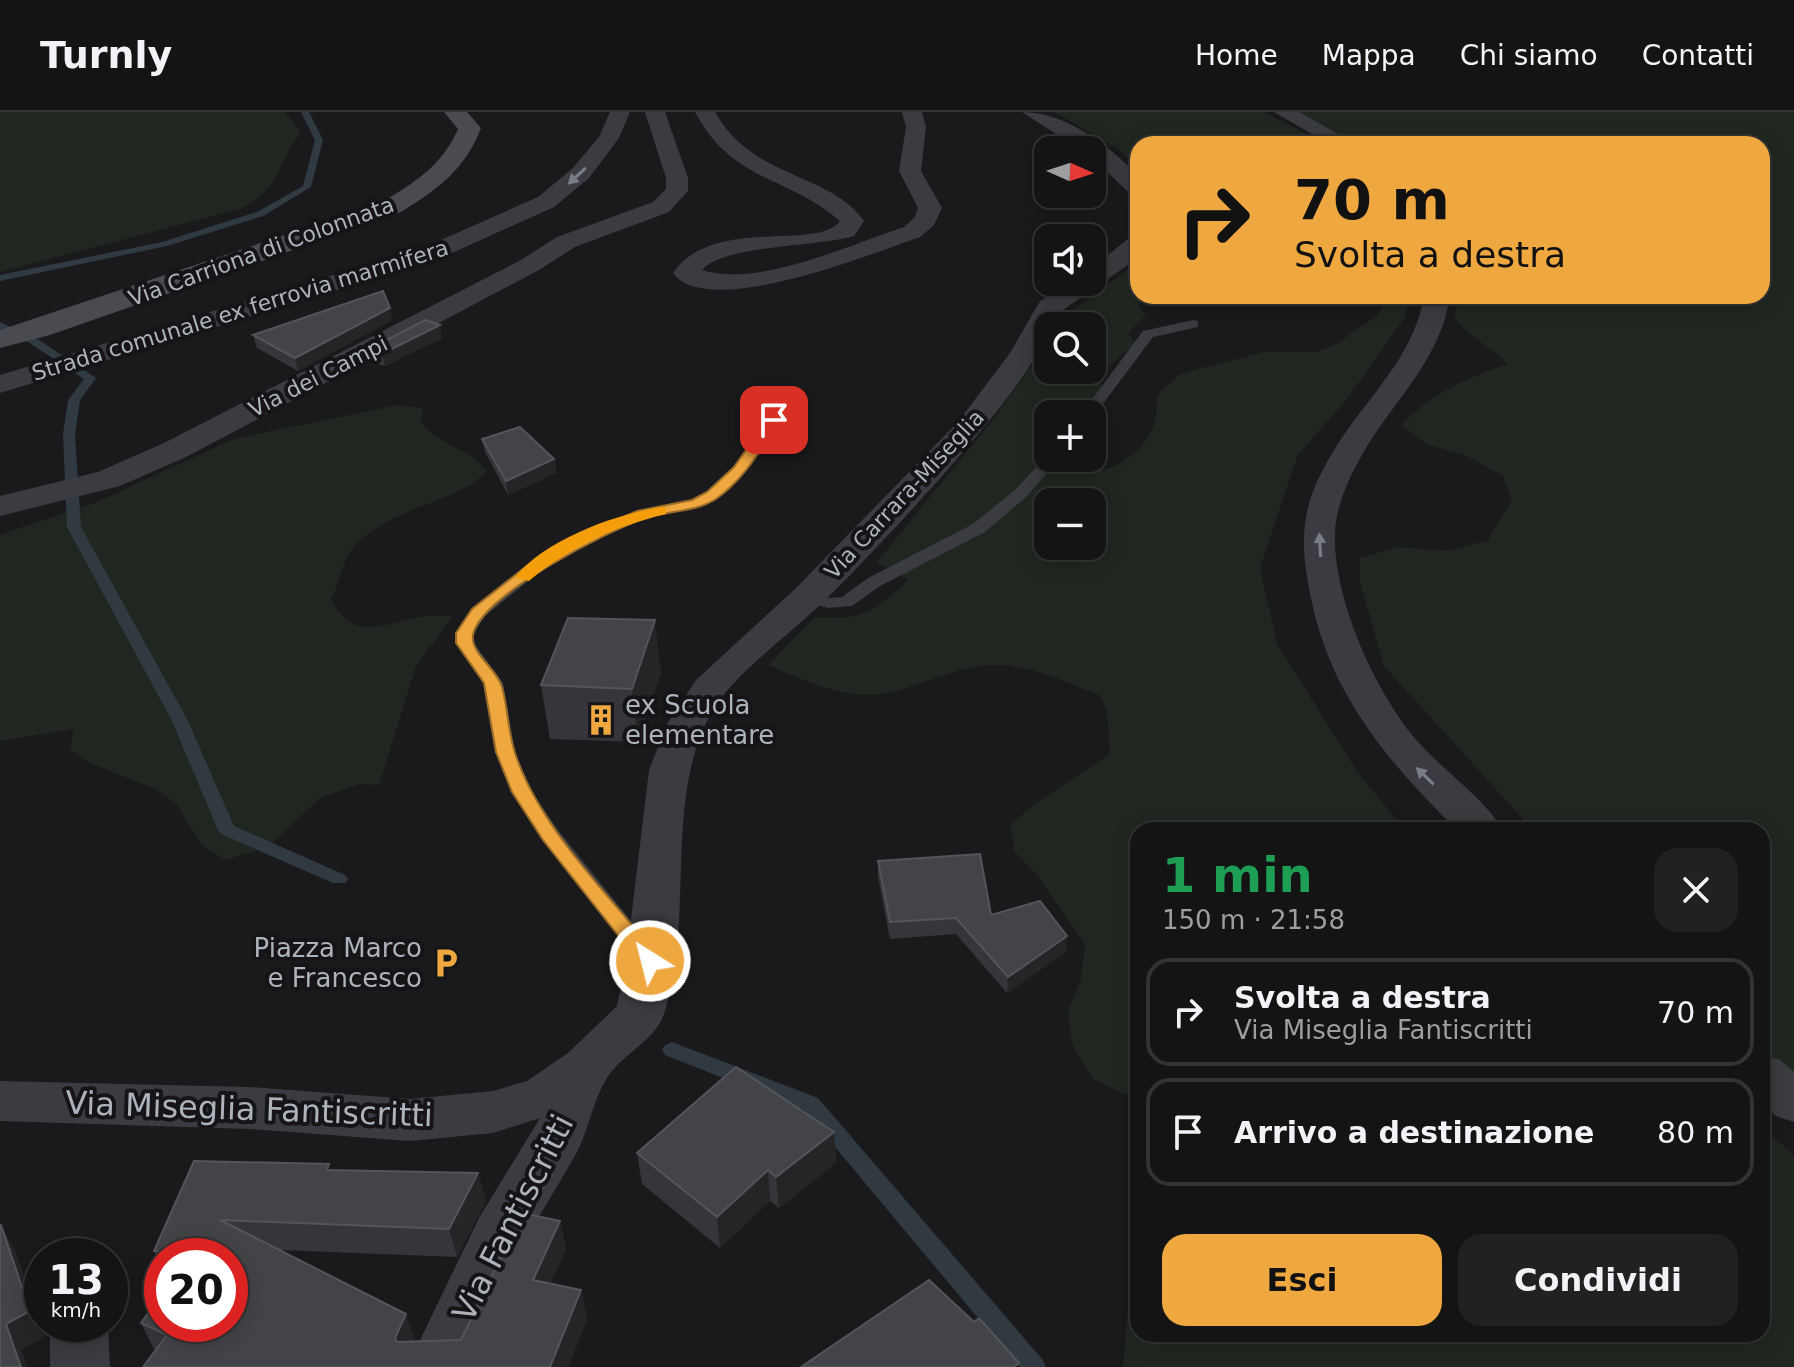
<!DOCTYPE html>
<html lang="it">
<meta charset="utf-8">
<style>
body{margin:0;font-family:"DejaVu Sans",sans-serif;background:#212122;color:#f1f3f6;height:100vh;display:flex;flex-direction:column;font-size:30px;white-space:nowrap}
*{box-sizing:border-box;margin:0}
p{font-size:26px;color:#9d9ea0}
.icon{flex:none;width:44px;height:44px;fill:none;stroke:currentColor;stroke-width:2;stroke-linecap:round;stroke-linejoin:round}
.map{position:relative;flex:1;overflow:hidden}
.panel{position:absolute;left:1130px;top:710px;width:640px;height:520px;display:flex;flex-direction:column;background:#141415;border-radius:24px;box-shadow:0 4px 20px #0003,0 0 0 2px #333334}
.panel>*{flex:none}
.banner{position:absolute;left:1130px;top:24px;width:640px;height:168px;border-radius:24px;box-shadow:0 4px 20px #0003,0 0 0 2px #333334;background:#efa83f;color:#111;overflow:hidden}
.needle{width:52px;rotate:93deg}
.controls{position:absolute;left:1034px;top:24px;display:grid;gap:16px}
.controls a{display:grid;place-items:center;width:72px;height:72px;border-radius:16px;background:#141415;box-shadow:0 4px 20px #0003,0 0 0 2px #333334;font-size:40px}
.speed{position:absolute;left:24px;top:1126px;display:flex;gap:16px;font-size:40px;font-weight:700;text-align:center}
.speed>*{display:grid;place-content:center;width:104px;height:104px;border-radius:50%;background:#141415;box-shadow:0 4px 20px #0003,0 0 0 2px #333334;line-height:1}
.speed small{font-size:20px;font-weight:400}
.speed .limit{border:12px solid #d22;background:#fff;color:#111}
.pin{position:absolute;display:grid;place-items:center;width:68px;height:68px;color:#fff;margin:-34px;border-radius:16px;box-shadow:0 4px 12px #0006}
.me{position:absolute;width:88px;margin:-44px;rotate:324deg;stroke-linejoin:round;filter:drop-shadow(0 0 6px #0008)}
.turn{display:flex;align-items:center;gap:28px;height:168px;padding:0 32px;font-size:36px}
.turn .icon{width:104px;height:104px;stroke-width:2.5}
.turn b{display:block;font-size:56px;line-height:68px}
.round{display:grid;place-items:center;flex:none;width:84px;height:84px;border-radius:24px;background:#212122}
.head{display:flex;align-items:center;justify-content:space-between;height:136px;padding:0 32px}
h1{font-size:48px;font-weight:800;line-height:60px;color:#1e9e55}
.action{display:flex;gap:16px;margin-top:auto;padding:16px 32px}
.action a{flex:1;height:92px;border-radius:24px;background:#efa83f;color:#111;font-size:32px;font-weight:800;line-height:92px;text-align:center}
.action a+a{background:#212122;color:#f1f3f6}
ul{padding:0;list-style:none}
li{display:flex;align-items:center;gap:24px;height:108px;margin:0 16px 12px;padding:0 16px;border:4px solid #333334;border-radius:24px}
li div{flex:1}
li b{display:block;font-size:30px}
li em{font-style:normal}
header{display:flex;align-items:center;gap:48px;box-sizing:border-box;height:112px;padding:0 40px;background:#141415;border-bottom:2px solid #333334}
header strong{font-size:38px}
nav{display:flex;gap:44px;margin-inline-start:auto;font-size:28px}
.map>svg:first-child{display:block}
</style>
<header>
<strong>Turnly</strong>
<nav><a>Home</a><a>Mappa</a><a>Chi siamo</a><a>Contatti</a></nav>
</header>
<div class="map">
<svg width="1794" height="1255" viewBox="0 0 1794 1255">
<rect width="100%" height="100%" fill="#1a1a1c"/>
<path fill="#202720" fill-rule="evenodd" d="M0 0H285L301 21C276 52 282 77 240 97L0 160Z
M1054 0H1263L1327 32H1138V56L1115 35Z
M1296 0H1794V966L1762 939V718H1533L1384 554 1360 470V446L1397 435 1449 439 1488 428 1512 388 1503 364 1467 344 1426 332 1401 313C1432 281 1467 266 1508 252 1487 231 1472 229 1454 204L1459 184H1762V32H1357Z
M1138 150V184H1142L1139 194 1146 203 1128 221 1135 231C1120 246 1099 258 1101 281L1086 302H1048V346C1062 346 1068 355 1082 358 1111 365 1149 337 1155 308 1157 301 1156 291 1157 283L1179 263 1198 257 1264 240H1315L1333 234 1378 203 1388 184H1409L1405 205 1347 287 1298 343 1260 456 1277 532 1358 661 1405 718H1138V988L1093 967 1072 932 1068 900 1081 867 1085 832 1037 763 1014 739 1011 713 1033 693 1110 642 1107 597 1099 583C1069 572 1032 553 999 553 957 552 921 576 880 582 842 587 802 567 768 553L815 505C863 509 874 499 909 468L877 450 991 310 1048 231V258H1092V214H1060L1070 200ZM1048 390H1092V434H1048Z
M398 293 423 296 420 309C437 333 469 335 487 359 457 392 389 394 353 436 342 449 340 471 331 487 353 532 384 511 421 505 431 503 443 504 453 504L416 554 379 673 359 672 320 686 268 735 225 748 202 733 176 692 156 677 89 651 70 637 74 617 0 629V423L97 390 234 327Z
M1762 1015 1794 1043V1255H1123L1127 1206 1138 1172V1222H1762Z"/>
<g fill="none" stroke-linecap="round" stroke-linejoin="round">
<path fill="#303a40" fill-rule="evenodd" d="M301 0H309L323 28 311 75 263 104 167 134 0 169V163L162 130 257 100 303 74 315 28Z
M0 210 36 226 96 266 80 288 75 322 81 415 187 607 234 714 345 763 348 767 345 771H333L221 722 218 718 171 607 67 415 63 322 68 288 84 267 28 230 0 217Z
M672 930 818 986 1042 1247 1046 1255H1019L804 998 665 943 662 938 665 933Z"/>
<path fill="#3b3c41" fill-rule="evenodd" d="M1193 208 1198 209V215L1153 225 1093 305 1092 302H1081L1143 219Z
M774 304 781 308 745 361 719 386 702 395 646 406 586 431 553 449 485 504 474 521V531L503 571 515 640 532 680 558 718 652 835 656 841 652 847H636L542 728 512 680 495 640 483 571 456 531V521L472 497 541 441 574 423 636 399 691 388 707 380 733 355 769 305Z
M1048 342V346H1060L1027 384 985 420 880 474 852 494 828 496 802 489 799 485 808 480 829 486 842 485 868 466 973 412 1015 378Z"/>
<path fill="#3b3c41" fill-rule="evenodd" d="M610 0H630L619 26 589 66 554 95 441 146 0 281V263L423 136 538 85 573 56 599 25Z
M645 0H665L688 66V79L669 100 575 135 539 158 186 345 120 374 0 404V384L98 360 164 331 521 148 557 125 653 90 666 77V66Z
M695 0H715C753 68 830 60 864 109L854 124C818 135 722 133 702 158 758 176 849 133 904 115L915 105 918 96 899 59 906 15 902 0H922L926 15 921 59 942 96 934 113 920 125C876 140 707 209 673 161 713 103 817 140 840 109 787 63 733 71 695 0Z
M1022 0C1065 0 1109 33 1138 64V84L1130 82 1092 45V38H1081Z
M1274 0H1299L1356 32H1329Z
M1138 124V146L1060 200 1052 214H1048C1048 259 859 456 819 494 790 521 758 545 732 573 654 657 699 802 664 902 655 929 622 942 607 966 593 988 589 1017 577 1040 559 1073 538 1104 521 1137 501 1175 485 1216 467 1255H407L479 1106 540 1006 493 1021 410 1029 249 1017 0 1009V969L249 975 410 987 493 979 527 969 568 941 617 894 626 849 649 658 667 612 696 568 795 477 958 310 1010 241 1040 189 1071 170H1092V156L1129 126Z
M1424 184H1450C1441 247 1394 288 1363 341 1351 362 1340 385 1336 409 1327 476 1375 582 1419 631 1445 660 1483 685 1503 718H1457C1390 652 1332 585 1312 491 1298 426 1300 392 1336 335 1368 284 1414 245 1424 184Z
M1762 942 1780 948 1794 960V1010L1776 1004 1762 992Z
M50 1212H108L110 1255H50Z"/>
<path fill="#494b51" fill-rule="evenodd" d="M444 0H467L481 16C465 58 437 78 399 101L50 223 0 236V218L381 91C415 70 442 54 458 17Z"/>
</g>
<path fill="#36363a" d="M392 208 298 259 257 236 253 223Z
M442 226 385 254 372 250 369 237Z
M482 327 554 347 556 361 508 383 485 340Z
M661 560 638 630 550 627 541 573Z
M878 749 1066 840 1007 881 956 822 890 827 878 765Z
M834 1020 836 1051 779 1096 770 1089 720 1136 642 1072 637 1041Z
M331 1058 478 1061 486 1089 457 1145 280 1138 415 1230 461 1228 560 1109 566 1137 550 1172 581 1178 587 1207 568 1255 155 1239 141 1211 230 1144H162V1156L154 1139Z"/>
<path fill="#252528" d="M390 196 392 208 298 259 295 246Z
M440 213 442 226 385 254 382 242Z
M554 347 556 361 508 383 506 369Z
M655 508 661 560 638 630 632 577Z
M1067 824 1066 840 1007 881 1008 865Z
M834 1020 836 1051 779 1096 776 1065Z
M768 1058 770 1089 720 1136 717 1105Z
M478 1061 486 1089 457 1145 449 1117Z
M560 1109 566 1137 539 1196 533 1168Z
M1 1113 16 1140 45 1225 21 1238 28 1255H21L6 1212Z
M581 1178 587 1207 568 1255H550Z
M406 1202 416 1230 404 1254 395 1226Z"/>
<path fill="#434448" stroke="#53555a" stroke-width="2" d="M383 179 390 196 295 246 253 223Z
M425 208 440 213 382 242 369 237Z
M520 315 554 347 506 369 482 327Z
M568 506 655 508 632 577 541 573Z
M980 742 991 803 1040 789 1067 824 1008 865 956 806 890 810 878 749Z
M736 955 834 1020 776 1065 768 1058 717 1105 637 1041Z
M194 1049 329 1052 327 1058 478 1061 449 1117 220 1108 406 1202 395 1226 397 1230 461 1228 522 1101 560 1109 533 1168 581 1178 550 1255H143L167 1223 141 1211 162 1181V1212H230V1144H187L188 1143 154 1139Z
M1 1113 30 1199 6 1212 21 1255H0V1114Z
M929 1168 974 1210 979 1206 1019 1251 1014 1255H801Z"/>
<defs><path id="oneway-solid" d="M-6-.8H1V-3.2L6.5 0L1 3.2V.8H-6Z" transform="scale(2)"/></defs>
<g fill="#7a7d84">
<use href="#oneway-solid" transform="translate(577 64) rotate(137)"/>
<use href="#oneway-solid" transform="translate(1320 433) rotate(-93)"/>
<use href="#oneway-solid" transform="translate(1425 664) rotate(-136)"/>
</g>
<path fill="#efa83f" stroke="#9b6d29" stroke-width="2" d="M774 304 781 308C762 335 744 368 716 387 694 401 669 398 646 406 608 418 480 484 473 523 470 541 498 558 502 575 508 597 508 620 515 641 539 715 610 784 658 844L661 849 658 855H643L543 728 512 680 496 640 484 571 456 531V521L472 497 542 442 637 399 692 388 707 380 734 355 769 305Z"/>
<path fill="#f59e0b" d="M661 395 666 396V402C616 414 569 435 529 469L515 465C547 427 613 403 661 395Z"/>
<defs>
<symbol id="building-bare" viewBox="-9 -9 18 18"><path d="M-4-6H4V6H1V3H-1V6H-4ZM-2.5-4.3h1.7v1.8h-1.7ZM.8-4.3h1.7v1.8H.8ZM-2.5-1h1.7V.8h-1.7ZM.8-1h1.7V.8H.8Z" fill="#efa83f" stroke="#151517" stroke-width="2.5" paint-order="stroke"/></symbol>
<symbol id="parking-bare" viewBox="-9 -9 18 18"><path d="M-3.5-5.5H1a3.5 3.5 0 0 1 0 7H-1V5.5H-3.5ZM-1-3.4V-.6H.8a1.4 1.4 0 0 0 0-2.8Z" fill="#efa83f" stroke="#151517" stroke-width="2.5" paint-order="stroke"/></symbol>
</defs>
<g fill-rule="evenodd">
<use href="#building-bare" x="579" y="586" width="44" height="44"/>
<use href="#parking-bare" x="424" y="829" width="44" height="44"/>
</g>
<g text-anchor="middle" stroke-width="8" stroke-linejoin="round" paint-order="stroke">
<g font-size="22" fill="#adb2bb" stroke="#151517">
<text transform="translate(261 139) rotate(-20)" y="8">Via Carriona di Colonnata</text>
<text transform="translate(240 198) rotate(-17)" y="8">Strada comunale ex ferrovia marmifera</text>
<text transform="translate(318 264) rotate(-27)" y="8">Via dei Campi</text>
<text transform="translate(904 382) rotate(-47)" y="8">Via Carrara-Miseglia</text>
</g>
<g font-size="26" fill="#adb2bb" stroke="#151517" text-anchor="start">
<text x="625" y="602">ex Scuola<tspan x="625" dy="30">elementare</tspan></text>
<text x="422" y="845" text-anchor="end">Piazza Marco<tspan x="422" dy="30">e Francesco</tspan></text>
</g>
<g font-size="32" fill="#adb2bb" stroke="#151517">
<text transform="translate(249 997) rotate(2)" y="11">Via Miseglia Fantiscritti</text>
<text transform="translate(513 1106) rotate(-63)" y="11">Via Fantiscritti</text>
</g>
</g>
</svg>
<div class="controls">
<a><svg class="needle" viewBox="-14 -14 28 28"><path d="M0-13l5 13h-10z" fill="#e53935"/><path d="M0 13l5-13h-10z" fill="#9d9ea0"/></svg></a>
<a><svg class="icon" aria-label="sound" viewBox="0 0 24 24"><path d="M4 9h4l5-4v14l-5-4H4zM17 9q2 3 0 6"/></svg></a>
<a><svg class="icon" aria-label="search" viewBox="0 0 24 24"><circle cx="10" cy="10" r="6"/><path d="M15 15l6 6"/></svg></a>
<a>+</a>
<a>−</a>
</div>
<div class="speed"><div>13<small>km/h</small></div><div class="limit">20</div></div>
<div class="pin" style="left:774px;top:308px;background:#d93025"><svg class="icon" aria-label="arrive" viewBox="0 0 24 24"><path d="M6 21V4h12l-3 4 3 4H6"/></svg></div>
<svg class="me" style="left:650px;top:849px" viewBox="-20 -20 40 40"><circle r="17" fill="#efa83f" stroke="#fff" stroke-width="3"/><path d="M0-11L8 9 0 5-8 9z" fill="#fff"/></svg>
<div class="banner">
<div class="turn"><svg class="icon" aria-label="right" viewBox="0 0 24 24"><path d="M7 20v-9h11M14 6l5 5-5 5"/></svg><div><b>70 m</b>Svolta a destra</div></div>
</div>
<section class="panel">
<div class="head"><div><h1>1 min</h1><p>150 m · 21:58</p></div><a class="round"><svg class="icon" aria-label="close" viewBox="0 0 24 24"><path d="M6 6l12 12M18 6L6 18"/></svg></a></div>
<ul>
<li><svg class="icon" aria-label="right" viewBox="0 0 24 24"><path d="M7 20v-9h11M14 6l5 5-5 5"/></svg><div><b>Svolta a destra</b><p>Via Miseglia Fantiscritti</p></div><em>70 m</em></li>
<li><svg class="icon" aria-label="arrive" viewBox="0 0 24 24"><path d="M6 21V4h12l-3 4 3 4H6"/></svg><div><b>Arrivo a destinazione</b></div><em>80 m</em></li>
</ul>
<div class="action"><a>Esci</a><a>Condividi</a></div>
</section>
</div>
